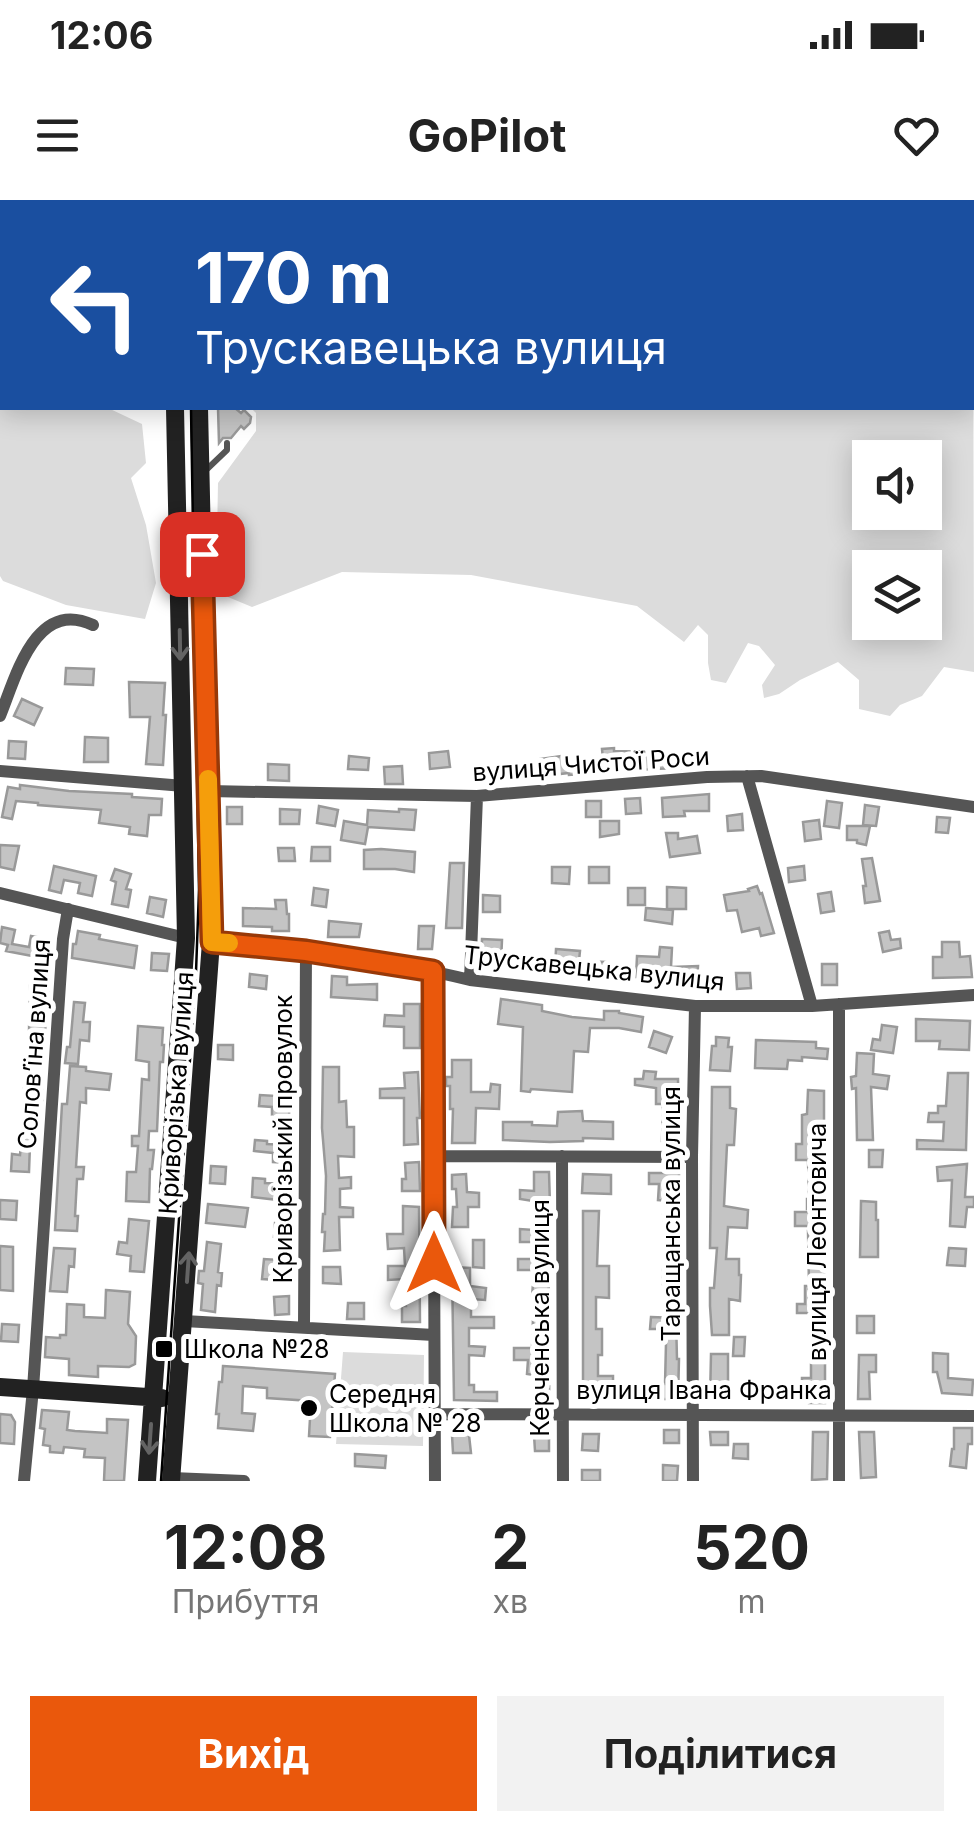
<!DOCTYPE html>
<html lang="uk">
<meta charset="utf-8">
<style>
body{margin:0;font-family:Inter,sans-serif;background:#f2f2f2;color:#222;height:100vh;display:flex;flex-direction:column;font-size:38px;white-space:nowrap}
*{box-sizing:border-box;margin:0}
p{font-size:32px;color:#767676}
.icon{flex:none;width:55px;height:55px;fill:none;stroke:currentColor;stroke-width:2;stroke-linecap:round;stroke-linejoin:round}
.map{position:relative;height:1281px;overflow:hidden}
.details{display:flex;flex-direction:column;background:#fff;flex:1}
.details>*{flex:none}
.guide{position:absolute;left:0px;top:0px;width:975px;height:210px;box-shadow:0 5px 25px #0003;background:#1a4fa0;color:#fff;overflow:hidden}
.controls{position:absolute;left:852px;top:240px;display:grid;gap:20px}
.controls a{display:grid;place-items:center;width:90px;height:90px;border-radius:0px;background:#fff;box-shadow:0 5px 25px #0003;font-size:50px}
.pin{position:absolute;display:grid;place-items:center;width:85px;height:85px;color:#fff;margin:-42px;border-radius:20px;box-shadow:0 5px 15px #0006}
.me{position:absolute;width:110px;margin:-55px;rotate:0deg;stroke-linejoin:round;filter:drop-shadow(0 0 8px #0008)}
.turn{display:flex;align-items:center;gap:35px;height:210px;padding:0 30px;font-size:45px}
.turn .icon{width:130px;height:130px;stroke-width:2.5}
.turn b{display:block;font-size:70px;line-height:85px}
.eta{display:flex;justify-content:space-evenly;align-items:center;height:170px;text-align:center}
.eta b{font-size:60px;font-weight:700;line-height:70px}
.primary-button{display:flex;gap:20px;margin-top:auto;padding:20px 30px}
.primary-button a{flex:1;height:115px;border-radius:0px;background:#ea580c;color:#fff;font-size:40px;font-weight:700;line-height:115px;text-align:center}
.primary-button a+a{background:#f2f2f2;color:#222}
.status{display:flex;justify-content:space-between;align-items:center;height:70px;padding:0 50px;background:#fff;direction:ltr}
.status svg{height:28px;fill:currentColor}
header{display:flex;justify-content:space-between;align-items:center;height:130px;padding:0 30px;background:#fff;font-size:45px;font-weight:700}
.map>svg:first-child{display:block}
</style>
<div class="status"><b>12:06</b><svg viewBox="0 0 49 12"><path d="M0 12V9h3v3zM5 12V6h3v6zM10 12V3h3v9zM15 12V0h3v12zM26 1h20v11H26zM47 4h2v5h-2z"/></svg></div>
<header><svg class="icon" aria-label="menu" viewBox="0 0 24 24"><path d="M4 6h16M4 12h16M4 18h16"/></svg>GoPilot<svg class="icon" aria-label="heart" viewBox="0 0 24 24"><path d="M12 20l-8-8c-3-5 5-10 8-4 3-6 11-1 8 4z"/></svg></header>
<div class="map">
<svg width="974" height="1281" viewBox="0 0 974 1281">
<rect width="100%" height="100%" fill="#fff"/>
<path fill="#dcdcdc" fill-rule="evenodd" d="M382 0H919L926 2H380Z
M973 23 974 472 944 467 922 496 900 505 890 516 859 509V480L838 462 800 480 779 494 764 498 762 485 775 465 759 446 748 443 726 483 711 480 708 463V435L698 425 684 442 637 406 471 375 342 372 252 407 216 392 218 283 256 231V213L251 208H972ZM870 258H925V312H870ZM870 368H925V422H870Z
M0 134 2 208H108L142 224 146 263 131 278 146 325 156 383 145 419 66 405 3 381 0 376Z
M343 1152 424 1155 423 1246 336 1244Z"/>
<path fill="#c4c4c4" stroke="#999" stroke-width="2.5" d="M218 208H235L241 213 244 210 251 217 250 223 244 229 241 226 231 238H223L219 243Z
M66 468 94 469 93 485 65 484Z
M129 482 165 483 163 515H166L163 565 146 564 150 517H130Z
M22 499 42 508 34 525 14 516Z
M85 537 108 538V562H84Z
M9 541 26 542 25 559 8 558Z
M614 548V551L701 553V567L631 570V568L604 571 602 549Z
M448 551 450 567 430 569 429 553Z
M349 556 369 558 368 570 348 569Z
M562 556V561L580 559 581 574 569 575V573L542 576 540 559Z
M268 564 289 565V581L268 580Z
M402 566 403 584H385L384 567Z
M20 585 69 591 132 594V597L162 599 161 615H149L147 636 129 634 130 627 99 623 101 610 38 605V603L16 601 12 619 2 617 8 587 20 589Z
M709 594V611H684L685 616 663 617 662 598Z
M640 598 641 613 626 614 625 599Z
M586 601H601V617H586Z
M827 601 842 603 839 628 824 626Z
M865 605 879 607 876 626 863 625Z
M319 606 338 610 335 626 317 623Z
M227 607H242V624H227Z
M280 609 300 610 299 624H280Z
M399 609 416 610 414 630 368 627 365 644 341 640 344 621 367 625 368 610 399 612Z
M742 614 743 630 728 631 727 616Z
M937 617 950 618 948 633 936 632Z
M819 620 821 639 805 641 803 622Z
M600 621H619V634L600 637Z
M847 626H870L866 645 857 643V640H847Z
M666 633H678V639L697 636 700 653 670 657Z
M0 645 19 646 14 670 0 667Z
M312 647H330V661H311Z
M278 648H294L295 661H279Z
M381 649 415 652 414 672 395 669H364V650Z
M872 658 880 701 865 703 863 686H866L862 659Z
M450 663H464L462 728H446Z
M54 666 96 676 92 696 78 693 80 683 64 680 61 693 49 690Z
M804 666 805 680 789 682 788 668Z
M552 667H570L569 684 552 683Z
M589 667H609V683H589Z
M115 669 131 674 126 689 131 690 128 707 112 704 116 682 111 680Z
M757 686 760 694 762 693 774 733 761 736 759 728 742 732 737 710 727 711 724 695 749 691 748 689Z
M667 687 686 688V709H667Z
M314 688 328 690 326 707 312 705Z
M628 688H645V705H628Z
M831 692 834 711 821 713 818 694Z
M483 695 500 696V712H483Z
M150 697 166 700 163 717 147 713Z
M275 700H286L287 714H289V731H272V727L243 726V708L276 709Z
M646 708 673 710 672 724 645 720Z
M329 721 361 724 359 737H328Z
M419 726H434L432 749H418Z
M2 727 15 730 12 744 29 747 31 736 52 740 48 759 6 751 8 745 0 743Z
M78 731 100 735 99 739 137 746 134 768 72 758 73 744H76Z
M889 731 891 740 900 739 901 748 883 752 879 733Z
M482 739 502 740 501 763 481 762Z
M942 742H959L960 757 970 756 972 777 933 778V757H942Z
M660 747 672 748 671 767 698 766 697 783 666 785V778L636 777 637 756 659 757Z
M556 749 580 751 579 761 607 762 606 780 592 779V772L555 769Z
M152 753 169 754 167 771 151 770Z
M822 764H837V785H822Z
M736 773H750L751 788 737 789Z
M250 774 267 776 266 789 249 787Z
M332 776 347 777V785L377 784V800L331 797Z
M30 786 49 788 45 831 29 830Z
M501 799 542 805V811L572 817 604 820V811H619V813L643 817 641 832 619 828H590L588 852 574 851 572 892 531 889 530 892 521 891 523 827 498 824Z
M74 802 85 803 83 822H90L89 841 80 840 78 864 65 863 67 847H70Z
M404 804H420V848H404V827L384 826 385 815 404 816Z
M916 819 970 821 969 850 939 849 940 841H916Z
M882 825 897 827 893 853 871 850 873 839 880 840Z
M138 826 163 828 162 845H164L163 862H160L157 931H149L148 950H154L152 969H150L149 1002 126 1001 127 972H136L138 946H132V936H139L142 879 149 880V862L136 860Z
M654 831 672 837 666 853 649 847Z
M716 837 729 838 728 847H732L730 871 710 870 712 846H716Z
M756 840 816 842V848L828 849 827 859 802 857V861L788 860 787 869 755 868Z
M218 845H233V860L218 859Z
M857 853 874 854 873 874 889 876 887 889 871 887 873 940H857L856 888 852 889 851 877 856 876Z
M452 860H471V892H490L491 884 500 885 499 909 476 908 475 943H452L453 909H450V886H446V877H452Z
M70 866 86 867V871L111 874 109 890 86 888V903L80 902 76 967H84L83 979H77L75 1016H78L77 1031 55 1030 62 904H67Z
M323 867H339V902L346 901 347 927H354V957L338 956 339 978 351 977V988L340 989V1007L353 1008V1017H339L340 1050 324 1051 325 1032H322L323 1014H325L326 976 322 928Z
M278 869 293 871 292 886H290L289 918H272V907L259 906 260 895 276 896Z
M644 871 656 872 655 879H678L679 942 662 941 663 904H656V888L635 885V879H643Z
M418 872 420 918H417L418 944 404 945V898H380V889L405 888 404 873Z
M948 873H968L966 950 917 949V940L943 941 944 922H928L929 913H938V906H946Z
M24 880H42V900H24Z
M712 887H730V908L736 909 734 945H727L724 1006 748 1010 747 1028 728 1027 726 1059H739V1075H741L740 1101 729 1099V1135H712L710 1106V1088H714L717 1048H710Z
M808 890 824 891V941H822V971H825L824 1009H807V999H809L808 960H796V944H802V915L807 914Z
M582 911 583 921 613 922V939L583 938V941L550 942 503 940V922H532V925L557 926 558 912Z
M22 933 37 934 36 946 30 945 29 972 11 971 12 954 20 955Z
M255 940 267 941V944L290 945 289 963 273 962V953L254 951Z
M869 950H883L882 967H869Z
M419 962 420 991H402V979H406L405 963Z
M967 964 965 997H974V1007H967L965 1027 950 1026 952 980 938 981 937 967Z
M211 966 226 967 225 984 210 983Z
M534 972H549L551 1039 548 1100H550L549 1202 533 1201 534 1175 527 1174 528 1160H514V1148H532L533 1118H540V1105H533L532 1097 534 1070H518V1059H532L533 1042H520V1029L534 1030 533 1001 520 999V990L534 991Z
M649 973H679V993H669V1001L658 1000 659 984H649Z
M466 974 467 992 479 993V1007H468V1027H452L453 1007H457L456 989H452V975Z
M583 974 611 975V994L582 993Z
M253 978 265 979V983L288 984 287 1001 252 997Z
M0 1000 17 1001 16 1020 0 1019Z
M861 1001 876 1002V1020H878V1057H860Z
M208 1004 248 1008 245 1027 206 1023Z
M403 1006 419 1007 420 1122H402V1106H406L405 1079 388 1080V1066H405L404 1048 388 1049 387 1034H403Z
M583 1011H599L597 1066H609V1098L596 1097V1129H602V1155H598V1176H613V1186H598V1201H583Z
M795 1012H815V1026H795Z
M663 1015H678V1029H664Z
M129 1019 149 1021 144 1072 130 1071 131 1056 117 1054 119 1042 127 1043Z
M275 1023 290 1024 289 1041 293 1042 291 1081 262 1079 264 1059 279 1060 280 1038 274 1037Z
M808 1031H823L826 1135 811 1134 812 1113H797V1104H805V1086H809Z
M473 1040H484V1068L473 1067Z
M207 1042 221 1044 218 1072 222 1073 221 1086 217 1085 215 1112 201 1110 203 1084 198 1083 199 1071H204Z
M0 1046 13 1047V1091L0 1090Z
M54 1048 75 1049 74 1067 69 1066 67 1092 50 1091Z
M949 1048 966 1049 965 1066 947 1065Z
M323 1067H340L341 1084 323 1083Z
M452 1067 470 1068V1086L486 1088 485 1100 471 1099V1117H494V1128H469V1146L485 1147 484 1156 469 1155V1185H474V1192H497V1201L454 1200Z
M663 1067H678V1084H663Z
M106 1090 130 1092 128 1124 136 1136 135 1164 129 1167 98 1166V1177L69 1175V1159L45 1157 46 1137 60 1138V1135H66L67 1104 84 1105V1117L105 1118Z
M289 1096V1114L275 1115 274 1097Z
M348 1103H364V1119H347Z
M857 1116H874V1133H857Z
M651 1117 676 1118 677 1159H679L678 1199H661L662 1184H665L666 1143H664V1129H650Z
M2 1124 19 1125 18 1142 1 1141Z
M734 1137H745L744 1156H733Z
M933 1153 948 1154V1178L973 1180 972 1195 942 1193 937 1172H933Z
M711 1154H728V1200L710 1199Z
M811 1155H825V1203H809V1196H802V1178H811Z
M859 1155H876V1172H869L870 1199H858Z
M223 1166 335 1174 330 1237 309 1236 311 1201 267 1198V1188L243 1186 242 1213 255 1214 253 1231 218 1228 219 1214H216L219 1182H222Z
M42 1210 69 1212 67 1230 75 1231 107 1233V1219L128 1220 124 1281H104L105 1258 84 1257 85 1249 64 1247 63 1253 50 1252V1246L43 1245 45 1229 40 1228Z
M0 1214 11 1215 15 1222 14 1244 0 1243Z
M954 1228H972V1244H968L966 1268 950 1266 952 1249H954Z
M664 1230H679V1243H664Z
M710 1232H728V1245H711Z
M813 1232H828L827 1279 812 1280Z
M859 1232H874L876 1277 861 1278Z
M583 1234H599L598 1251 582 1250Z
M452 1235H469L471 1253H453Z
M534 1235H549V1251H535Z
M734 1244H748V1259L733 1258Z
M355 1254 386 1256 385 1268 355 1266Z
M663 1265 678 1266 677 1281H663Z
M582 1270H600V1281H582Z"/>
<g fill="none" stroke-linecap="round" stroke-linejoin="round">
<path stroke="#555" stroke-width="6" d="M0 7 1 0
M204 272 227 250V243"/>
<path stroke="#555" stroke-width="12" d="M0 516C16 477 35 398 93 425
M0 571 184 586
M747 576 812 806
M209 591 477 596 707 577 761 576 974 607
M0 693 186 738
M211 742C298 750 385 759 470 780L695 806H812L974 795
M433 771 435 1281
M470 780 477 596
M839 804V1281
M434 956 692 957
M562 956 563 1281
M184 1121 434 1135
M304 1126 306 751
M434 1214 974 1216
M172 1278 244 1281
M24 1281 33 1189 63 739 68 709
M693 1281 692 957 695 806"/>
<path stroke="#222" stroke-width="18" d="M176 2V0
M199 2V0
M0 1187 162 1198
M147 1281 186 738 175 208
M171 1281 211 742 199 208"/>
<path stroke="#000" stroke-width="2.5" d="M185 2V0
M161 1281 196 772 199 690 191 208"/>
</g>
<defs><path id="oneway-shaft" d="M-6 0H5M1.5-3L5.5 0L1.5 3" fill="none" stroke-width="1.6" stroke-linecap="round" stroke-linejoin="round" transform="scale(2.5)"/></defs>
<g stroke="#646464">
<use href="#oneway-shaft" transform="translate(180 445) rotate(89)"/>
<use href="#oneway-shaft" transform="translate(188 1067) rotate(-86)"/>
<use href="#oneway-shaft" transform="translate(150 1239) rotate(94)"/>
</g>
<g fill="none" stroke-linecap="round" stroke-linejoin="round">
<defs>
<path id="route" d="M202 354 212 742 306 751 433 771 434 1063"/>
</defs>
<use href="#route" stroke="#983908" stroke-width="25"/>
<use href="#route" stroke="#ea580c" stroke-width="18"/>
<path stroke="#f59e0b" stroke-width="18" d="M208 579 212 742 229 743"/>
</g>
<g fill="#000" stroke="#fff" stroke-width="4">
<rect x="154" y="1139" width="20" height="20" rx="5"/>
<circle cx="309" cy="1208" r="10"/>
</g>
<g text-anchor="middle" stroke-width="10" stroke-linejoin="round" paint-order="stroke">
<g font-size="25" fill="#000" stroke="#fff">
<text transform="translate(591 564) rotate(-4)" y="9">вулиця Чистої Роси</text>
<text transform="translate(594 768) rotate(6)" y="9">Трускавецька вулиця</text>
<text transform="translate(34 844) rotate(-86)" y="9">Соловʼїна вулиця</text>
<text transform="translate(176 893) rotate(-86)" y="9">Криворізька вулиця</text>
<text transform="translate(283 939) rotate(-90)" y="9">Криворізький провулок</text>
<text transform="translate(671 1014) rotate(-90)" y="9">Таращанська вулиця</text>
<text transform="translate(817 1042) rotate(-90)" y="9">вулиця Леонтовича</text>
<text transform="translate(540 1118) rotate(-90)" y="9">Керченська вулиця</text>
<text x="704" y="1199">вулиця Івана Франка</text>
</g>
<g font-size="25" fill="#000" stroke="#fff" text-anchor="start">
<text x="184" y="1158">Школа №28</text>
<text x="329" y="1203">Середня<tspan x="329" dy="29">Школа № 28</tspan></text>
</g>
</g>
</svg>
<div class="controls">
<a><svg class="icon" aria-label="sound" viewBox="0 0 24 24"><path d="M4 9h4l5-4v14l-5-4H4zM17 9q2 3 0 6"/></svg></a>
<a><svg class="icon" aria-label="layers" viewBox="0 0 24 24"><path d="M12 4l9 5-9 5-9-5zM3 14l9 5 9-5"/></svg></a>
</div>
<div class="pin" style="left:202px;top:354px;background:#d93025"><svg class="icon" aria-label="arrive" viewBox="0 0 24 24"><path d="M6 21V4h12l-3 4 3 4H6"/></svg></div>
<svg class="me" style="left:434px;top:1063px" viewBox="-20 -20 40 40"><path d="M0-17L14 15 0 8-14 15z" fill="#ea580c" stroke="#fff" stroke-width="4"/></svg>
<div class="guide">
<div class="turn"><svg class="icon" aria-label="left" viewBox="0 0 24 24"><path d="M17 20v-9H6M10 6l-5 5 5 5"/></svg><div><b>170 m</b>Трускавецька вулиця</div></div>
</div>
</div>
<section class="details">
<div class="eta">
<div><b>12:08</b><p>Прибуття</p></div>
<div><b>2</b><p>хв</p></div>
<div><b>520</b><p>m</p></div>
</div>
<div class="primary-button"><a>Вихід</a><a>Поділитися</a></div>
</section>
